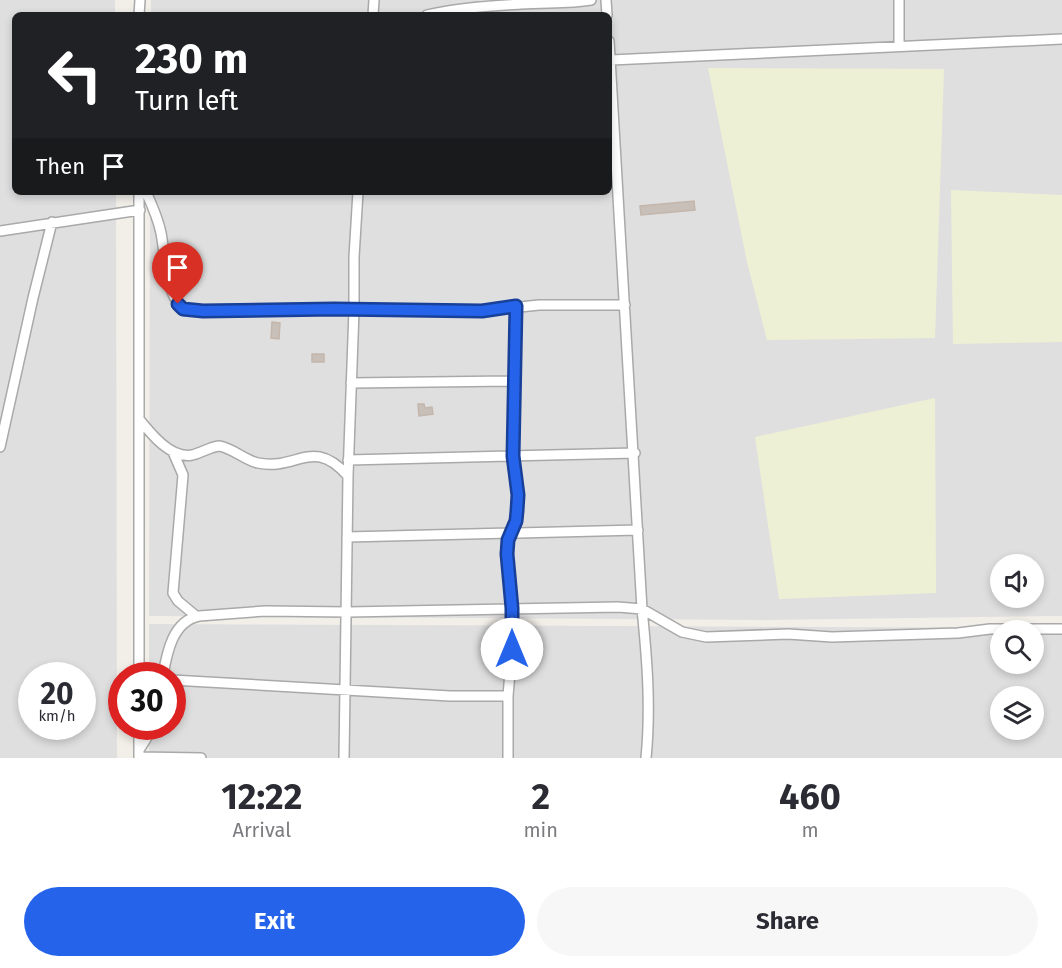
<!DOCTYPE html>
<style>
body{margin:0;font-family:"Fira Sans",sans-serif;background:#f7f7f7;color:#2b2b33;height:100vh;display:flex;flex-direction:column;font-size:22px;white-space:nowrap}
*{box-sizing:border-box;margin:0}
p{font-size:20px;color:#7c7c81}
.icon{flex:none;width:33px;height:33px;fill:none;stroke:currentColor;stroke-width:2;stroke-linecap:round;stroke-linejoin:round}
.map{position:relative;height:758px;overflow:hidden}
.drawer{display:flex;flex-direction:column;background:#fff;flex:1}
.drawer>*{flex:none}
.guide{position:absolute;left:12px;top:12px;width:600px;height:183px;border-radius:9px;box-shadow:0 3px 9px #0003;background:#202124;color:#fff;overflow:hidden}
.tools{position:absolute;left:990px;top:554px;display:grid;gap:12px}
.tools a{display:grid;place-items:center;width:54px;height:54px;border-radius:50%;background:#fff;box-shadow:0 3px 9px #0003;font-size:30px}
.speed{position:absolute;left:18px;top:662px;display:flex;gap:12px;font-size:30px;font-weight:700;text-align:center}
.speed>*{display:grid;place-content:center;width:78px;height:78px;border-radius:50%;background:#fff;box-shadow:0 3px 9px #0003;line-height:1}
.speed small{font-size:15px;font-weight:400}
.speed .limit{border:9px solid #d22;background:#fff;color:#111}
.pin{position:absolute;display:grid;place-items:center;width:51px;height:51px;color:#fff;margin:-62px -26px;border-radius:50% 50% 50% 0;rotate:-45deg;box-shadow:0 0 6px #0007}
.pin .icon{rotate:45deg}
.me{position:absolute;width:66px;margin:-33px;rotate:0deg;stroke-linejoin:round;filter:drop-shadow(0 0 4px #0008)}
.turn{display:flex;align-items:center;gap:21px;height:126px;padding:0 24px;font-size:27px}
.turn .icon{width:78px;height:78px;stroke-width:2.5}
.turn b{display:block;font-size:42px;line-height:51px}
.then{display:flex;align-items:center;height:57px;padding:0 24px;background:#0003;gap:12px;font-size:22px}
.eta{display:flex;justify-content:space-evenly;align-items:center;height:102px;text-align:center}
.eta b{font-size:36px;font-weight:700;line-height:42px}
.action{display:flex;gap:12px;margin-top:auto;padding:12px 24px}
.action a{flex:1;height:69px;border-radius:36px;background:#2563eb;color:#fff;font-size:24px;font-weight:700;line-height:69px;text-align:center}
.action a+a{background:#f7f7f7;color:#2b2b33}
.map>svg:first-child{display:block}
</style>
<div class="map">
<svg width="1062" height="758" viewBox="0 0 1062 758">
<rect width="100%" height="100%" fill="#f2efe9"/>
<path fill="#e0dfdf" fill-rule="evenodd" d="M0 0H115V15H15V192H116L117 758H0ZM32 675H82V726H32Z
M151 0H1062V616L764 620 149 616 150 192H609V15H151ZM1000 564H1034V597H1000Z
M149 624 1062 628V758H149V726H172V675H149ZM1000 630H1034V663H1000ZM1000 696H1034V729H1000Z"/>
<path fill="#eef0d5" d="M708 68 944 69 935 338 767 340 747 262Z
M951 190 1062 195V342L953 344Z
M935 398 936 593 779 599 755 437Z"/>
<path fill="#c7bfb8" stroke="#c4b6ab" stroke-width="1.5" d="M694 201 695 210 641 215 640 206Z
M272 322 280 323 279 339 271 338Z
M312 354H324V362H312Z
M418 404H424L425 408 432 407 433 414 419 416Z"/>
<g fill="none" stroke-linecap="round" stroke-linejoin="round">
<defs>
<path id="street" d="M606 0 607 15
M899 0V46
M139 15 140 0
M373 15 374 0
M427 15C457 8 490 6 521 4 545 2 568 4 591 0
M609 41 642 609C647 658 651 708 646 758
M611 60 1062 39
M146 192C152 205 158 218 161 233 165 252 166 305 188 310L334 309 482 311 539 305H625
M0 231 140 210
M351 383 516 381
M139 419C151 434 171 459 192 455 201 453 210 447 219 446 233 448 244 460 258 463 298 471 312 436 348 476
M0 447 33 298 52 222
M173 452 183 475 173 593 178 601 196 616
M348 460 635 453
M347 537 638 530
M139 675V192
M163 675C167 652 173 621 199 616L265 611 348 612 618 607 642 609 682 632 706 637 788 634 832 637 958 633 990 629H1062
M172 680 450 696H508
M139 750 154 726
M139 757 201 758
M139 758V726
M344 758 348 476 354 310V257L358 192
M508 758V696L512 649V608L507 554 508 540 516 521 517 511V495L513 456 516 306"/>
</defs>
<use href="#street" stroke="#a9a9a9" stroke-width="12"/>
<use href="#street" stroke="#fff" stroke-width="9"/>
</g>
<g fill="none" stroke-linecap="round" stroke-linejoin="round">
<defs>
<path id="route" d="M178 304 183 309 203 311 334 309 482 311 516 306 513 456 518 495 517 511 516 521 508 540 507 554 512 608V649"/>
</defs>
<use href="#route" stroke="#184099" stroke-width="15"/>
<use href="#route" stroke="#2563eb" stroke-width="10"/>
</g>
</svg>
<div class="tools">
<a><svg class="icon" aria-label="sound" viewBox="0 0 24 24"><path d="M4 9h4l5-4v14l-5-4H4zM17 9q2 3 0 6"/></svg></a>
<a><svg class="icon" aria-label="search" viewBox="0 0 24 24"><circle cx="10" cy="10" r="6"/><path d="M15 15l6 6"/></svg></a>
<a><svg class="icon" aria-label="layers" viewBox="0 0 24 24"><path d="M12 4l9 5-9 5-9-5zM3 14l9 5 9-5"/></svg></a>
</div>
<div class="speed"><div>20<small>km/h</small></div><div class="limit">30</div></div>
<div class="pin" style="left:178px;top:304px;background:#d93025"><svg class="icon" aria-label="arrive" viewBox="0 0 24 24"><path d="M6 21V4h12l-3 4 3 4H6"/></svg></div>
<svg class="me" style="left:512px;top:649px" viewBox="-20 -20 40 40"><circle r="19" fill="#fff"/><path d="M0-13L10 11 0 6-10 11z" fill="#2563eb"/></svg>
<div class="guide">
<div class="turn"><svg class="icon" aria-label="left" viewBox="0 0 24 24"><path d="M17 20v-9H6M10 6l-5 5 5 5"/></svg><div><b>230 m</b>Turn left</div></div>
<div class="then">Then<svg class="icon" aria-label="arrive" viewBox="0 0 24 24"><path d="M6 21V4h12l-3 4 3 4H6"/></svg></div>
</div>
</div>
<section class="drawer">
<div class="eta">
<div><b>12:22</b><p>Arrival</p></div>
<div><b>2</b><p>min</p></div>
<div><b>460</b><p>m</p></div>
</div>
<div class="action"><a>Exit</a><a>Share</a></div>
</section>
